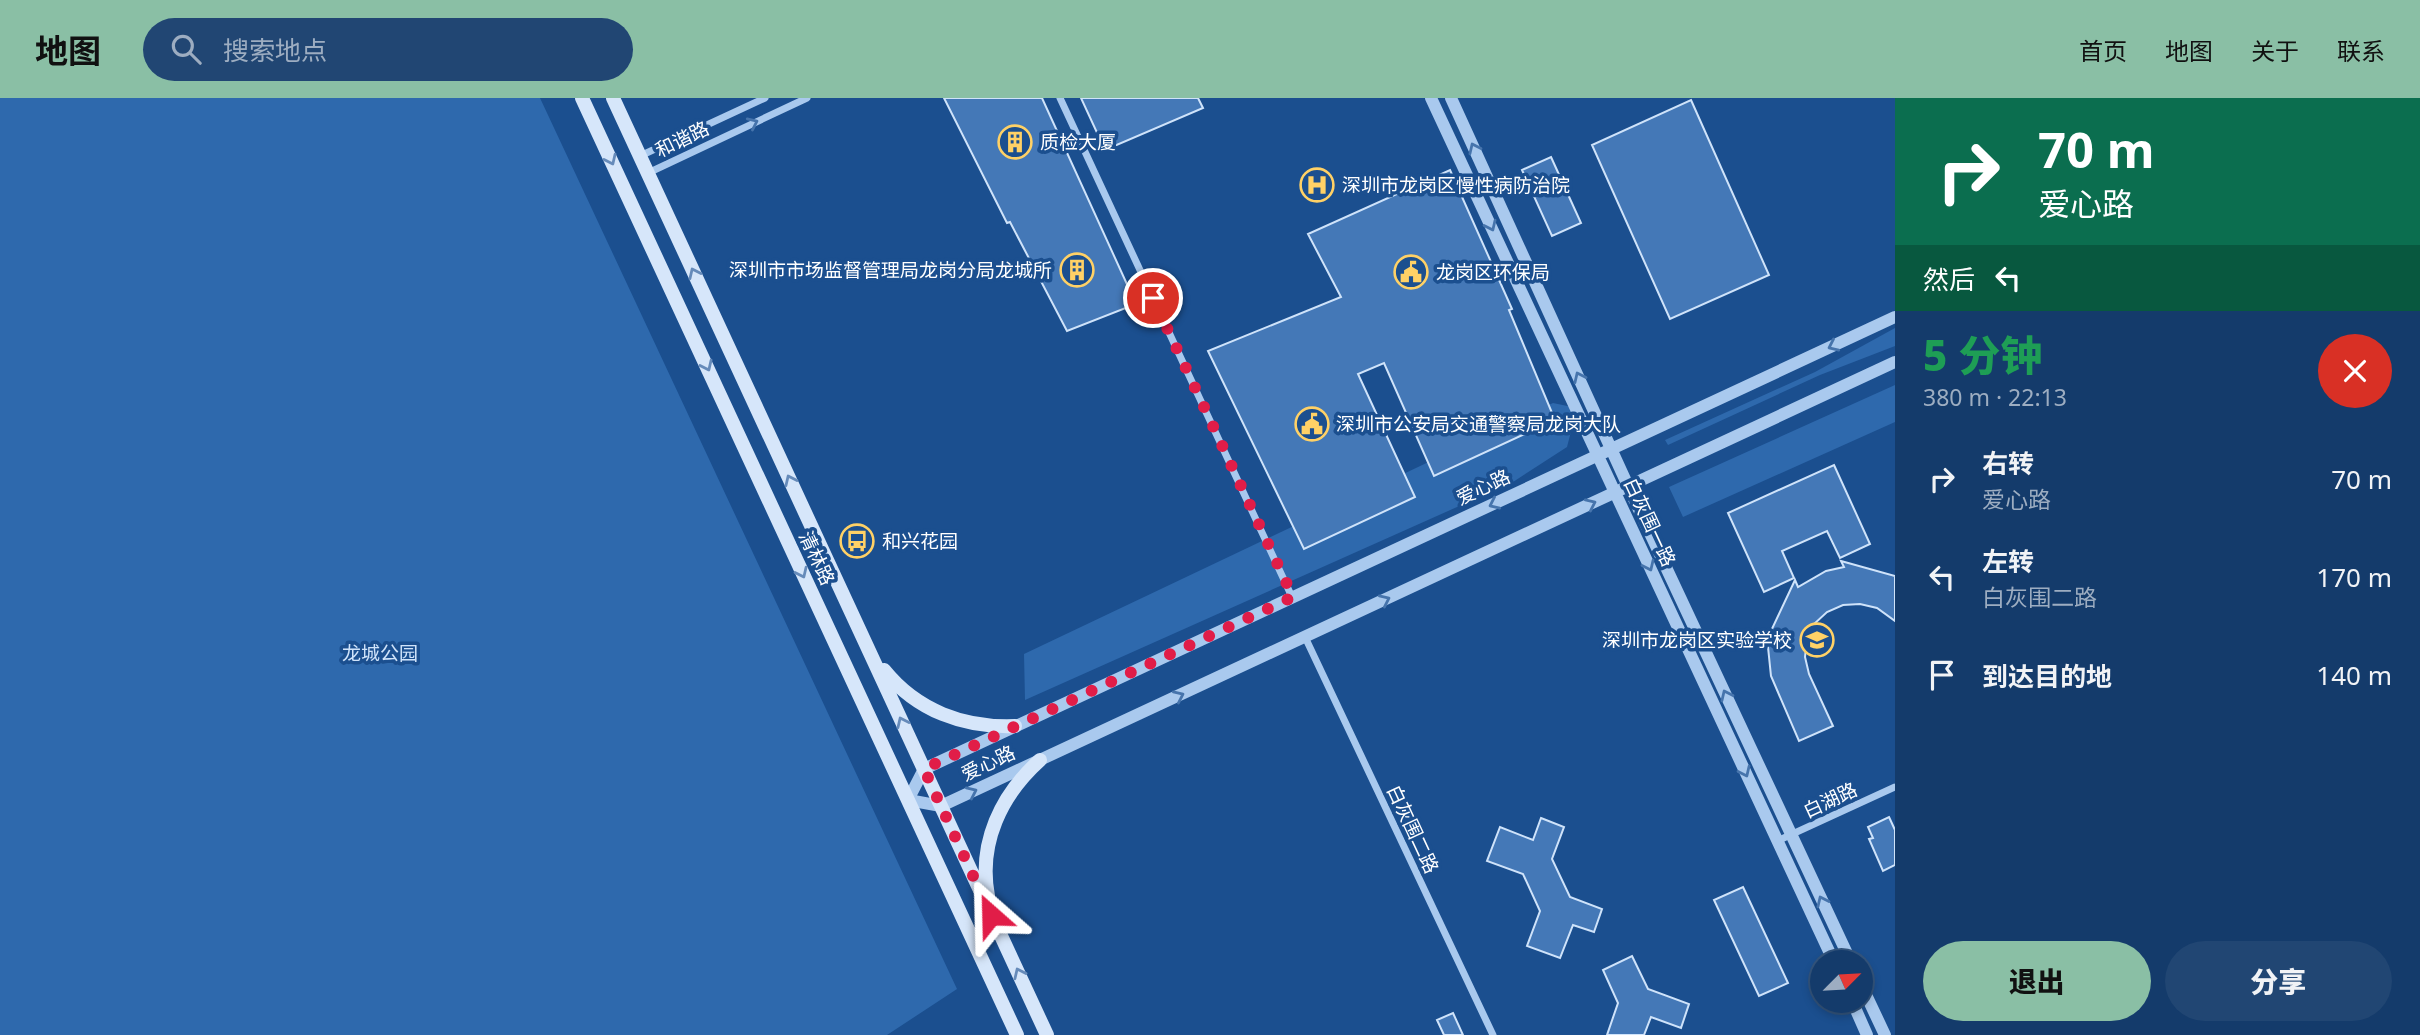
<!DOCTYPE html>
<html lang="zh">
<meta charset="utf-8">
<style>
body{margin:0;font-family:"Noto Sans","Noto Sans SC",sans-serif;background:#214673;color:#f1f3f6;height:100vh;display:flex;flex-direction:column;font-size:26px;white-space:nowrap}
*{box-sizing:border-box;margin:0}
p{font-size:23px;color:#9dadc1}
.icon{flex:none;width:38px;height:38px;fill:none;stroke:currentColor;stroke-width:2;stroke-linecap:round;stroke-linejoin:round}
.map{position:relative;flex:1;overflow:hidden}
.drawer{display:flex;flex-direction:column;background:#143b6b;width:525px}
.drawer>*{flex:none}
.top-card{background:#0b6e4f;color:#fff;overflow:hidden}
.needle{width:46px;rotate:66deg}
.buttons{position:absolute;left:1810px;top:852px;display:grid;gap:14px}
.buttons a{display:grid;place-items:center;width:63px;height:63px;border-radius:50%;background:#143b6b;box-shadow:0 4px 10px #0003,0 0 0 2px #33557e;font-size:35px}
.pin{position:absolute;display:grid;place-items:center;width:60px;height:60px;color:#fff;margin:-30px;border:4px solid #fff;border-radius:50%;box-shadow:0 2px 7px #0007}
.me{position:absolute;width:77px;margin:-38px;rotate:335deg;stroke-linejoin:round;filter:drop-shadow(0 0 5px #0008)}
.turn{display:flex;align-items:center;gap:24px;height:147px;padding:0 28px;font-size:32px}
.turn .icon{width:91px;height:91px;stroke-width:2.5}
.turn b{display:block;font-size:49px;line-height:60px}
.then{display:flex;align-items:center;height:66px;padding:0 28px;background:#0003;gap:14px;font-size:26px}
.round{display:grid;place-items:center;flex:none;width:74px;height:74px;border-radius:37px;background:#214673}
.headline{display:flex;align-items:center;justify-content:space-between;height:119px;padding:0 28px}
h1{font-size:42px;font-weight:800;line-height:52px;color:#1e9e55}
.primary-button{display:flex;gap:14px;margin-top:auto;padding:14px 28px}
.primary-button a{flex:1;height:80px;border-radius:42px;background:#8abfa5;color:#111;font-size:28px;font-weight:800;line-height:80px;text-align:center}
.primary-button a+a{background:#214673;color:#f1f3f6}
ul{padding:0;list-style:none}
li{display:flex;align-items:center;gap:21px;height:98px;padding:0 28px}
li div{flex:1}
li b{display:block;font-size:26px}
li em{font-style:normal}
header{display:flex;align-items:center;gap:42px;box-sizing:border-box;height:98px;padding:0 35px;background:#8abfa5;color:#111}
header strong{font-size:33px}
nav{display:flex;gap:38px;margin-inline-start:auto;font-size:24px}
.search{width:490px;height:63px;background:#214673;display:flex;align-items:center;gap:18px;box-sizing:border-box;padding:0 24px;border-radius:38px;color:#9dadc1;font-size:26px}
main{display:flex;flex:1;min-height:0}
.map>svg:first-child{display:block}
</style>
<header>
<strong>地图</strong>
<div class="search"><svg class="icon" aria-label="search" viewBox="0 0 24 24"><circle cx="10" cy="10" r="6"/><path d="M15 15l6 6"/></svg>搜索地点</div>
<nav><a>首页</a><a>地图</a><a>关于</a><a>联系</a></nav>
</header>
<main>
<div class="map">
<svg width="1895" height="937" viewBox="0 0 1895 937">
<rect width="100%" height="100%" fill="#1b4f8f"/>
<path fill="#2e69ad" d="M0 0H540L957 891 887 937H0Z
M1895 230V248L1820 277 1668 347 1665 342 1815 274Z
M1895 287V324L1683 419 1669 389Z
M1553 305 1577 310 1567 349 1513 384 1025 602 1024 556Z"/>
<path fill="#4478b7" stroke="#cfe3fa" stroke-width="2" d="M944 0H1042L1136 206 1067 233 1010 124 1007 125Z
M1081 0H1198L1203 10 1105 52Z
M1691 2 1769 177 1670 221 1592 47Z
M1551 59 1581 125 1552 138 1522 72Z
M1450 72 1512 211 1509 212 1555 322 1434 378 1384 265 1358 276 1415 399 1304 451 1208 253 1341 199 1308 136Z
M1834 367 1870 446 1840 460 1827 433 1782 453 1794 480 1764 494 1728 415Z
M1841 463 1895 478V523L1877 510 1860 506 1843 507 1827 514 1814 526 1807 542 1805 559 1809 576 1833 628 1799 643 1771 578 1768 549 1770 535 1795 482 1798 489 1826 473 1844 469Z
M1889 719 1895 732V767L1883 773 1869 741 1873 740 1868 729Z
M1541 720 1564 729 1552 761 1570 799 1602 811 1594 834 1573 827 1560 860 1527 848 1540 813 1523 776 1487 763 1500 729 1533 742Z
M1743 789 1788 885 1759 898 1714 802Z
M1632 858 1648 891 1689 906 1681 930 1651 919 1644 937H1607L1618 905 1603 872Z
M1453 915 1463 937H1444L1437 922Z"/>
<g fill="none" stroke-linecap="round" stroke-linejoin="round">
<path stroke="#a9c9ee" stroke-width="7" d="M1060 0 1292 499
M640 58 765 0
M648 75 807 0
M1305 539 1493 937
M1777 743 1895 689"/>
<path stroke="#a9c9ee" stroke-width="12" d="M1431 0 1834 864
M1451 0 1634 401 1851 864
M1895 219 924 671 908 702 941 708 1895 264
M1860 884 1885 937
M1852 903 1867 937"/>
<path stroke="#d6e6fa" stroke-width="14" d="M582 0 1017 937
M613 0 1047 937
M884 572C917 613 964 630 1015 628
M988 798C978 745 1001 697 1040 662"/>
</g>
<defs><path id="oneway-chevron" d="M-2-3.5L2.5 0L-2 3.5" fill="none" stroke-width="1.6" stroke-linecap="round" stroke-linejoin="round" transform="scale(1.75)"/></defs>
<g stroke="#4674ac">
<use href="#oneway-chevron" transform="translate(753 25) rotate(-25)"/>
<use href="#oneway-chevron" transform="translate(1474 50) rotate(-115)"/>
<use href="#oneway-chevron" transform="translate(1491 128) rotate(65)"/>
<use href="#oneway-chevron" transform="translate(1833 248) rotate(155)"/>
<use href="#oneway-chevron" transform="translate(1579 279) rotate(-115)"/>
<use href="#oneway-chevron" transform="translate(1494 406) rotate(155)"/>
<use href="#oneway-chevron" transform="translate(1591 406) rotate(-25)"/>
<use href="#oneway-chevron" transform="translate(1649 468) rotate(65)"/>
<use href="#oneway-chevron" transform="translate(1385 502) rotate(-25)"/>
<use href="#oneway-chevron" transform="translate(1726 597) rotate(-115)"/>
<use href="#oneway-chevron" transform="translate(1179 598) rotate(-25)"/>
<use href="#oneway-chevron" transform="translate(1745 674) rotate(65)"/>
<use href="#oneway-chevron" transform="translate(972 694) rotate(-25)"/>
<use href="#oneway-chevron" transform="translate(1822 803) rotate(-115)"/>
</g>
<g stroke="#668bba">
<use href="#oneway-chevron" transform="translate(611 62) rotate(65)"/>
<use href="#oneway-chevron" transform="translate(694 175) rotate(-115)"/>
<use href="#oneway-chevron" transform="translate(707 268) rotate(65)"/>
<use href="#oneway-chevron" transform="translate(790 382) rotate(-115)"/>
<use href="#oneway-chevron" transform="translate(802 475) rotate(65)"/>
<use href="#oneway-chevron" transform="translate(902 624) rotate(-115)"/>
<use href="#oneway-chevron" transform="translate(1019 875) rotate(-115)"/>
</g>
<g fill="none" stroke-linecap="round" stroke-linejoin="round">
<path stroke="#e11d48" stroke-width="12" stroke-dasharray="0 21.6" d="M991 817 924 671 1293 499 1153 200"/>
</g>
<defs>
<symbol id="building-ring" viewBox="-11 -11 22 22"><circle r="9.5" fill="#1b4f8f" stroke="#ffd166" stroke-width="1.5"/><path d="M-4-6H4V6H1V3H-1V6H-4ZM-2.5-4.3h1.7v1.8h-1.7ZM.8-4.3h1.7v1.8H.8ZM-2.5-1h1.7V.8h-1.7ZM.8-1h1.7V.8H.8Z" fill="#ffd166"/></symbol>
<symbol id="hospital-ring" viewBox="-11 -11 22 22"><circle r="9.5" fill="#1b4f8f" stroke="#ffd166" stroke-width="1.5"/><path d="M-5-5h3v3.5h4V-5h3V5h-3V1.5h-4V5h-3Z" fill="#ffd166"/></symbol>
<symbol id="civic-ring" viewBox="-11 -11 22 22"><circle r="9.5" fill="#1b4f8f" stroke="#ffd166" stroke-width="1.5"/><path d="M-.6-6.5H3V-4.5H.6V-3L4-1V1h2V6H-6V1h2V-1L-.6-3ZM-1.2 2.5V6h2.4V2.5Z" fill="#ffd166"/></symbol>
<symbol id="bus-ring" viewBox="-11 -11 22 22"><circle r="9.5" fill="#1b4f8f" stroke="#ffd166" stroke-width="1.5"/><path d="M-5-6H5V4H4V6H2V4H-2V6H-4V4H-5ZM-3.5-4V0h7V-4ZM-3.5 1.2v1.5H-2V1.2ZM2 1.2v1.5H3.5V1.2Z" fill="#ffd166"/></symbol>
<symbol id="school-ring" viewBox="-11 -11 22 22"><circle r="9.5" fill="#1b4f8f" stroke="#ffd166" stroke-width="1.5"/><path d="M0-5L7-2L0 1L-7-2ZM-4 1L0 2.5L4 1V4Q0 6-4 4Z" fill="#ffd166"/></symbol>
</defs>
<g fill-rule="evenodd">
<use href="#building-ring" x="996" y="25" width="38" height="38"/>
<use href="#hospital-ring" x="1298" y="68" width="38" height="38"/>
<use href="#building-ring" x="1058" y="153" width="38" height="38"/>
<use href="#civic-ring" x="1392" y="155" width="38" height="38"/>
<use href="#civic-ring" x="1293" y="307" width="38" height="38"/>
<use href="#bus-ring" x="838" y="424" width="38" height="38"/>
<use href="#school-ring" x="1798" y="523" width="38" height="38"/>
</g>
<g text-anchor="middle" stroke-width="7" stroke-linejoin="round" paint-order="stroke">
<g font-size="19" fill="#fff" stroke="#1b4f8f">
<text transform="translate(682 41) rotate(-26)" y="7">和谐路</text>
<text transform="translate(1483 389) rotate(-25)" y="7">爱心路</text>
<text transform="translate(1650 424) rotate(65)" y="7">白灰围一路</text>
<text transform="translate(817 460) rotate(65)" y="7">清林路</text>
<text transform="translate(988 665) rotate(-25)" y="7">爱心路</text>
<text transform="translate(1830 702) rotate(-25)" y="7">白湖路</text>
<text transform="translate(1413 731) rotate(65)" y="7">白灰围二路</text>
</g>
<g font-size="19" fill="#fff" stroke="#1b4f8f" text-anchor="start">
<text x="1040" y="51">质检大厦</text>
<text x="1342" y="94">深圳市龙岗区慢性病防治院</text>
<text x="1052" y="179" text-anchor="end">深圳市市场监督管理局龙岗分局龙城所</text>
<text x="1436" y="181">龙岗区环保局</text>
<text x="1336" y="333">深圳市公安局交通警察局龙岗大队</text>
<text x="882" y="450">和兴花园</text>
<text x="1792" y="549" text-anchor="end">深圳市龙岗区实验学校</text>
</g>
<g font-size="19" fill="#cfe3fa" stroke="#1b4f8f">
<text x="380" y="562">龙城公园</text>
</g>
</g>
</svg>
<div class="buttons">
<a><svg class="needle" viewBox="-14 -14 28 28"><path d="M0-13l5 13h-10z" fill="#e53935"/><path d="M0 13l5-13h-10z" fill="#9dadc1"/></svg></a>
</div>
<div class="pin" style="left:1153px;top:200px;background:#d93025"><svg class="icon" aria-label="arrive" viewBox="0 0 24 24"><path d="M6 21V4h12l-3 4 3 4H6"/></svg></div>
<svg class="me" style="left:991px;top:817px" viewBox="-20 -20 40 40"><path d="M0-17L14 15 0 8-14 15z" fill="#e11d48" stroke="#fff" stroke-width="4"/></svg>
</div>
<section class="drawer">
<div class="top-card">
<div class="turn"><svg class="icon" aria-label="right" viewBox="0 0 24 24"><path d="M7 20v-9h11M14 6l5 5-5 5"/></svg><div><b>70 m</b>爱心路</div></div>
<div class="then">然后<svg class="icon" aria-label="left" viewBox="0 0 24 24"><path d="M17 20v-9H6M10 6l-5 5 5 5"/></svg></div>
</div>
<div class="headline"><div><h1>5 分钟</h1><p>380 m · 22:13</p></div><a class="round" style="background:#d93025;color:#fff"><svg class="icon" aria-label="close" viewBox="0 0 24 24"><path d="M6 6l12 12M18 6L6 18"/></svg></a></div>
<ul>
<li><svg class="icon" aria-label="right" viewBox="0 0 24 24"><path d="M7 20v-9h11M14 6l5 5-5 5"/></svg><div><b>右转</b><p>爱心路</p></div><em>70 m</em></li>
<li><svg class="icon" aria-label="left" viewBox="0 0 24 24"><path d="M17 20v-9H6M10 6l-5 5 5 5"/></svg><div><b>左转</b><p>白灰围二路</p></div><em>170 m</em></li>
<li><svg class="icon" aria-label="arrive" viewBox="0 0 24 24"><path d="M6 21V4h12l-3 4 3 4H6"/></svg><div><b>到达目的地</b></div><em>140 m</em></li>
</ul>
<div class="primary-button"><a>退出</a><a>分享</a></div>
</section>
</main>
